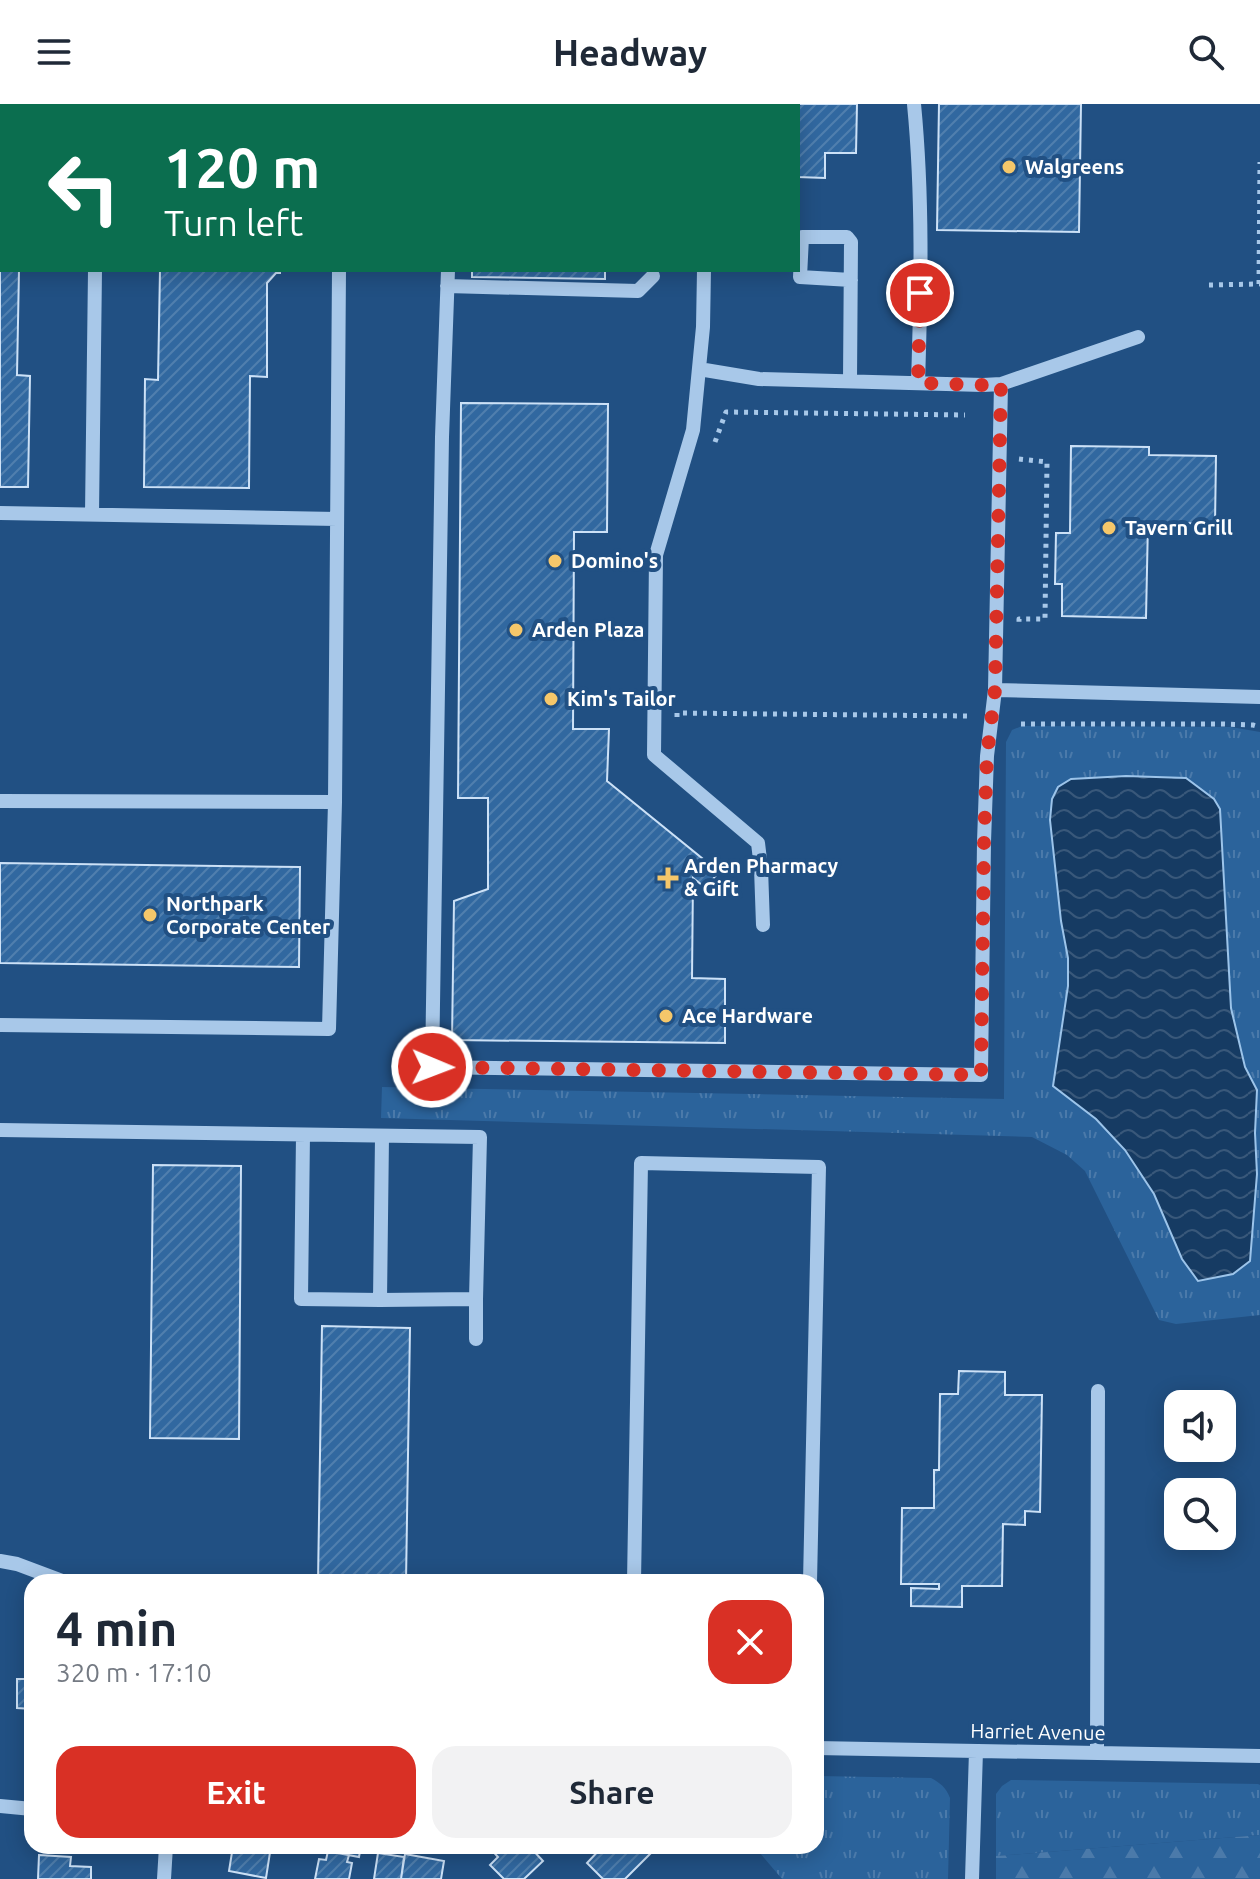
<!DOCTYPE html>
<meta charset="utf-8">
<style>
body{margin:0;font-family:Ubuntu,sans-serif;background:#f2f2f3;color:#1f2937;height:100vh;display:flex;flex-direction:column;font-size:30px;white-space:nowrap}
*{box-sizing:border-box;margin:0}
p{font-size:26px;color:#747a83}
.icon{flex:none;width:44px;height:44px;fill:none;stroke:currentColor;stroke-width:2;stroke-linecap:round;stroke-linejoin:round}
.map{position:relative;flex:1;overflow:hidden}
.drawer{position:absolute;left:24px;top:1470px;width:800px;height:280px;display:flex;flex-direction:column;background:#fff;border-radius:24px;box-shadow:0 4px 20px #0003}
.drawer>*{flex:none}
.hud{position:absolute;left:0px;top:0px;width:800px;height:168px;box-shadow:0 4px 20px #0003;background:#0b6e4f;color:#fff;overflow:hidden}
.fabs{position:absolute;left:1164px;top:1286px;display:grid;gap:16px}
.fabs a{display:grid;place-items:center;width:72px;height:72px;border-radius:16px;background:#fff;box-shadow:0 4px 20px #0003;font-size:40px}
.pin{position:absolute;display:grid;place-items:center;width:68px;height:68px;color:#fff;margin:-34px;border:4px solid #fff;border-radius:50%;box-shadow:0 2px 8px #0007}
.me{position:absolute;width:88px;margin:-44px;rotate:91deg;stroke-linejoin:round;filter:drop-shadow(0 0 6px #0008)}
.turn{display:flex;align-items:center;gap:28px;height:168px;padding:0 32px;font-size:36px}
.turn .icon{width:104px;height:104px;stroke-width:2.5}
.turn b{display:block;font-size:56px;line-height:68px}
.round{display:grid;place-items:center;flex:none;width:84px;height:84px;border-radius:24px;background:#f2f2f3}
.head{display:flex;align-items:center;justify-content:space-between;height:136px;padding:0 32px}
h1{font-size:48px;font-weight:700;line-height:60px}
.primary-button{display:flex;gap:16px;margin-top:auto;padding:16px 32px}
.primary-button a{flex:1;height:92px;border-radius:24px;background:#d93025;color:#fff;font-size:32px;font-weight:700;line-height:92px;text-align:center}
.primary-button a+a{background:#f2f2f3;color:#1f2937}
header{display:flex;justify-content:space-between;align-items:center;height:104px;padding:0 32px;background:#fff;font-size:36px;font-weight:700}
.map>svg:first-child{display:block}
</style>
<header><svg class="icon" aria-label="menu" viewBox="0 0 24 24"><path d="M4 6h16M4 12h16M4 18h16"/></svg>Headway<svg class="icon" aria-label="search" viewBox="0 0 24 24"><circle cx="10" cy="10" r="6"/><path d="M15 15l6 6"/></svg></header>
<div class="map">
<svg width="1260" height="1775" viewBox="0 0 1260 1775">
<defs>
<pattern id="grass-tufts" width="24" height="20" patternUnits="userSpaceOnUse" patternTransform="scale(2)"><rect width="24" height="20" fill="#2b639b"/><path d="M3 7l-1-3M5 7V3M7 7l1-3M15 17l-1-3M17 17v-4M19 17l1-3" fill="none" stroke="#4b7aaa"/></pattern>
<pattern id="forest-firs" width="22" height="20" patternUnits="userSpaceOnUse" patternTransform="scale(2)"><rect width="22" height="20" fill="#2b639b"/><path d="M5 1l3.5 6h-7zM16 11l3.5 6h-7z" fill="#4b7aaa"/></pattern>
<pattern id="water-waves" width="16" height="10" patternUnits="userSpaceOnUse" patternTransform="scale(2)"><rect width="16" height="10" fill="#163b63"/><path d="M0 5q4-4 8 0t8 0" fill="none" stroke="#39587a"/></pattern>
<pattern id="building-hatch" width="6" height="6" patternUnits="userSpaceOnUse" patternTransform="scale(2)"><rect width="6" height="6" fill="#3168a0"/><path d="M-1 1l2-2M0 6l6-6M5 7l2-2" fill="none" stroke="#507fae"/></pattern>
</defs>
<rect width="100%" height="100%" fill="#215083"/>
<path fill="url(#grass-tufts)" fill-rule="evenodd" d="M1022 622 1231 623 1260 628V1211L1176 1220 1159 1216 1085 1067 1067 1051 1032 1033 381 1014 382 983 1004 995 1006 638 1012 626ZM1126 672 1186 674 1220 705 1231 904 1245 963 1257 986 1255 1029 1257 1070 1250 1157 1182 1155 1154 1090 1125 1046 1096 1015 1059 937 1068 882V854L1061 817 1050 716 1052 695 1071 675Z
M816 1672 931 1674C940 1679 946 1683 950 1694L948 1775H782L754 1742H816Z
M1011 1676 1258 1680 1260 1681V1731L996 1752V1690L1002 1682Z"/>
<path fill="url(#forest-firs)" d="M1260 1731V1775H996V1752Z"/>
<path fill="url(#water-waves)" stroke="#9cc4ea" stroke-width="2" d="M1126 672 1186 674 1214 695 1220 705 1231 904 1245 963 1257 986 1255 1029 1257 1070 1250 1157 1233 1170 1198 1177 1182 1155 1154 1090 1125 1046 1096 1015 1053 982 1068 882V854L1061 817 1050 716 1052 695 1058 683 1071 675Z"/>
<path fill="url(#building-hatch)" stroke="#cce1f7" stroke-width="2" d="M189 0H295V2H189Z
M770 0H857L856 49H825V74L798 73V2H770Z
M939 0H1081L1079 128 937 126Z
M0 55H2V166H19L17 271 30 272 28 383H0Z
M160 166H280V169H276L267 179V273L250 272 249 384 144 383 145 275 158 276Z
M472 166H605V175L472 173Z
M461 299 608 300 607 428H574L573 625H609L607 677 719 768 706 784 693 774 692 874 725 875V939L452 936 454 797 488 785V694H458Z
M1071 342 1149 343V351L1216 352 1215 420 1148 418 1146 514 1062 512V480H1055L1056 429H1070Z
M0 759 300 763 299 863 0 859Z
M153 1061 241 1062 239 1335 150 1334Z
M322 1222 410 1224 406 1478H318Z
M959 1267 1005 1268V1291H1042L1040 1408 1025 1407V1421L1003 1420 1002 1482H962V1503L911 1502V1484L939 1485V1480H901L902 1404H934V1366H939L940 1290H958Z
M30 1554H32V1605L17 1604V1575H29Z
M233 1742H271L266 1774 229 1767Z
M312 1742H361L359 1753 311 1744Z
M488 1742H529L543 1757 524 1775H504L490 1761 498 1753Z
M603 1742H658L625 1775H603L587 1759Z
M328 1747 349 1751 347 1758 352 1759 349 1775H315L319 1755 326 1756Z
M378 1749 404 1753 401 1775H374Z
M405 1750 444 1757 441 1775H401Z
M39 1751 71 1753 70 1762 91 1763V1775H38Z"/>
<g fill="none" stroke-linecap="round" stroke-linejoin="round">
<path stroke="#a8c8e9" stroke-width="5" stroke-dasharray="4 6" stroke-linecap="butt" d="M1209 181 1259 180 1260 58
M715 338 726 308 965 311
M1019 355 1047 358 1045 515H1019V519
M677 613V609L967 612
M1021 620H1222L1253 621 1260 623"/>
<path stroke="#a8c8e9" stroke-width="14" d="M914 0C923 93 921 186 918 279
M72 2V0
M120 2V0
M341 2V0
M453 2V0
M706 2V0
M448 166 442 333 432 963 981 971 984 738 987 652 995 586 1001 280
M704 166 703 223 693 326 656 451 654 651 758 739 761 764 763 821
M447 182 638 187 653 172
M699 265 759 275 983 281 1001 280 1138 233
M850 277 851 138 847 133H802L800 173 851 176
M0 409 337 415
M92 410 95 166
M995 586 1260 593
M0 697 335 698
M0 921 329 925 335 698 339 166
M0 1026 480 1033 476 1195 380 1196 382 1033
M303 1031 301 1195 380 1196
M476 1195V1235
M0 1457 17 1460 65 1478
M634 1478 641 1059 819 1063 810 1478
M816 1644 1260 1652
M1097 1648 1098 1287
M0 1702 32 1705
M164 1775 166 1742
M972 1775 976 1647"/>
</g>
<g fill="none" stroke-linecap="round" stroke-linejoin="round">
<path stroke="#d93025" stroke-width="14" stroke-dasharray="0 25.2" d="M432 963 981 971 984 738 987 652 995 586 1001 280 983 281 918 279 920 189"/>
</g>
<g fill="#f5c76a" stroke="#215083" stroke-width="3">
<circle cx="1009" cy="63" r="8"/>
<circle cx="1109" cy="424" r="8"/>
<circle cx="555" cy="457" r="8"/>
<circle cx="516" cy="526" r="8"/>
<circle cx="551" cy="595" r="8"/>
<path d="M664 762h8v8h8v8h-8v8h-8v-8h-8v-8h8z"/>
<circle cx="150" cy="811" r="8"/>
<circle cx="666" cy="912" r="8"/>
</g>
<g text-anchor="middle" stroke-width="8" stroke-linejoin="round" paint-order="stroke">
<g font-size="20" font-weight="bold" fill="#fff" stroke="#215083" text-anchor="start">
<text x="1025" y="70">Walgreens</text>
<text x="1125" y="431">Tavern Grill</text>
<text x="571" y="464">Domino's</text>
<text x="532" y="533">Arden Plaza</text>
<text x="567" y="602">Kim's Tailor</text>
<text x="684" y="769">Arden Pharmacy<tspan x="684" dy="23">&amp; Gift</tspan></text>
<text x="166" y="807">Northpark<tspan x="166" dy="23">Corporate Center</tspan></text>
<text x="682" y="919">Ace Hardware</text>
</g>
<g font-size="20" fill="#fff" stroke="#215083">
<text transform="translate(1038 1628) rotate(1)" y="7">Harriet Avenue</text>
</g>
</g>
</svg>
<div class="fabs">
<a><svg class="icon" aria-label="sound" viewBox="0 0 24 24"><path d="M4 9h4l5-4v14l-5-4H4zM17 9q2 3 0 6"/></svg></a>
<a><svg class="icon" aria-label="search" viewBox="0 0 24 24"><circle cx="10" cy="10" r="6"/><path d="M15 15l6 6"/></svg></a>
</div>
<div class="pin" style="left:920px;top:189px;background:#d93025"><svg class="icon" aria-label="arrive" viewBox="0 0 24 24"><path d="M6 21V4h12l-3 4 3 4H6"/></svg></div>
<svg class="me" style="left:432px;top:963px" viewBox="-20 -20 40 40"><circle r="17" fill="#d93025" stroke="#fff" stroke-width="3"/><path d="M0-11L8 9 0 5-8 9z" fill="#fff"/></svg>
<div class="hud">
<div class="turn"><svg class="icon" aria-label="left" viewBox="0 0 24 24"><path d="M17 20v-9H6M10 6l-5 5 5 5"/></svg><div><b>120 m</b>Turn left</div></div>
</div>
<section class="drawer">
<div class="head"><div><h1>4 min</h1><p>320 m · 17:10</p></div><a class="round" style="background:#d93025;color:#fff"><svg class="icon" aria-label="close" viewBox="0 0 24 24"><path d="M6 6l12 12M18 6L6 18"/></svg></a></div>
<div class="primary-button"><a>Exit</a><a>Share</a></div>
</section>
</div>
